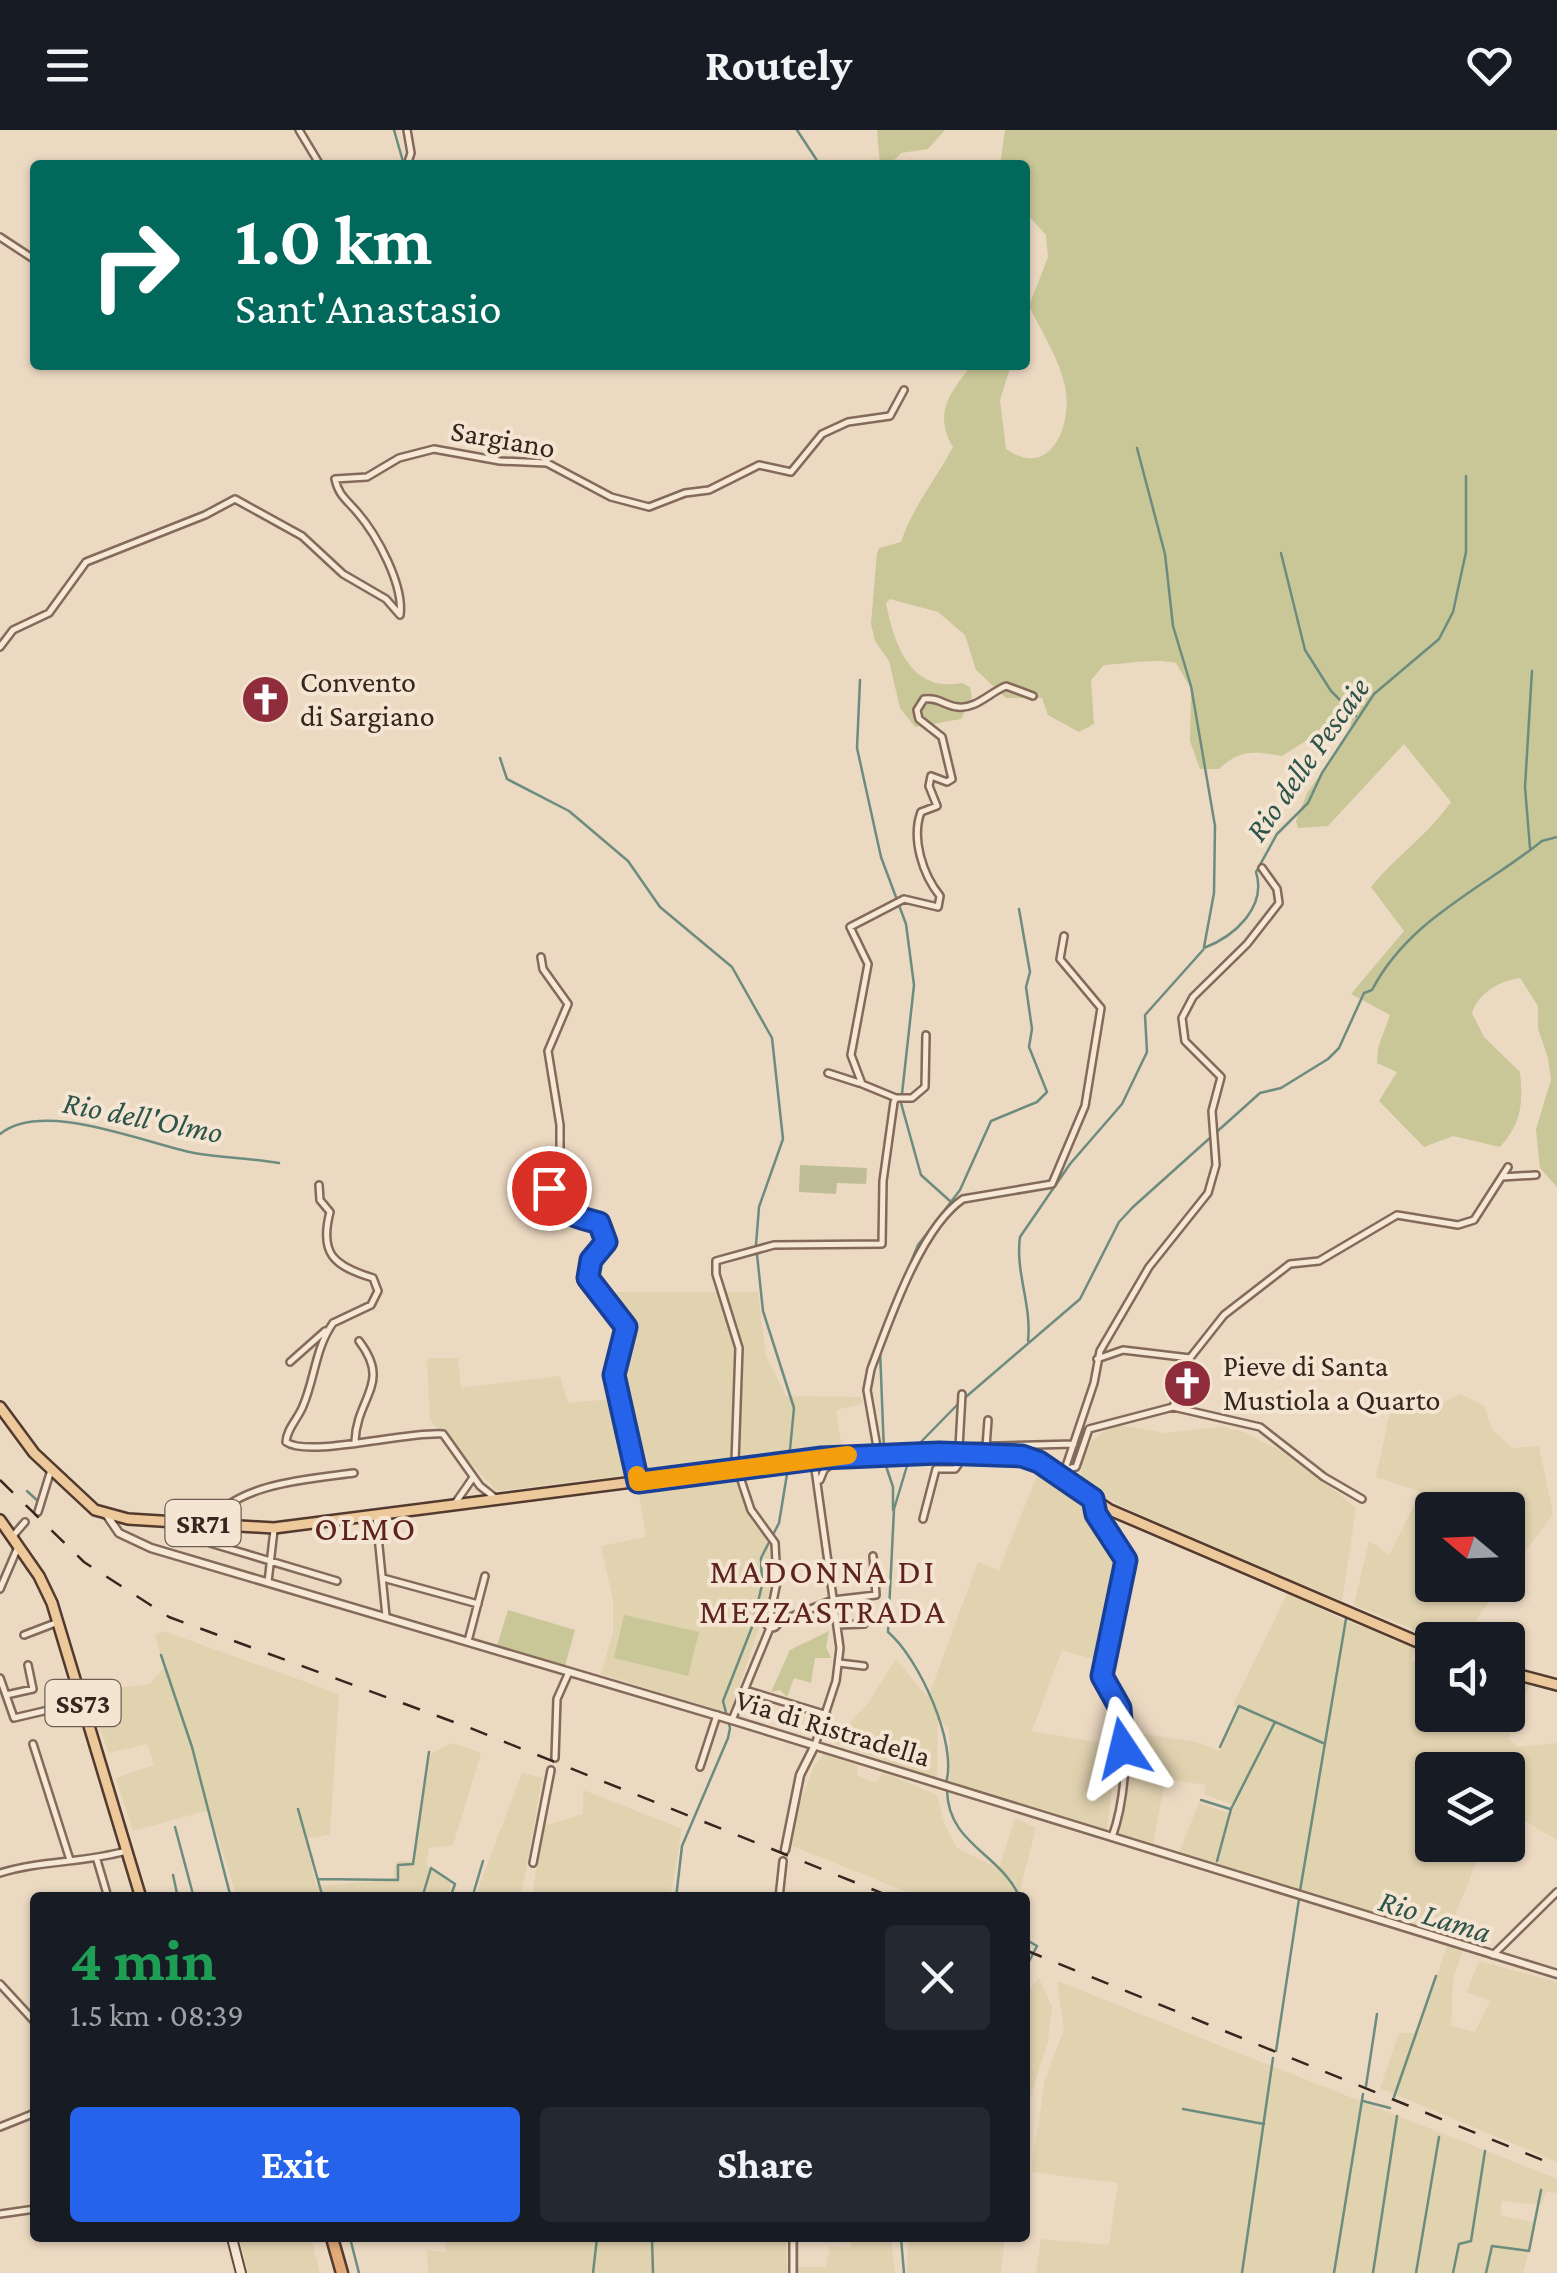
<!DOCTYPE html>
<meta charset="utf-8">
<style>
body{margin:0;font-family:"Crimson Pro",serif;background:#242831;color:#f1f3f6;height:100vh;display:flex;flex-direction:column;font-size:38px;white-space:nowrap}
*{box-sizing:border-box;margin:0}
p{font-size:32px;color:#9ea1a6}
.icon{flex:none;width:55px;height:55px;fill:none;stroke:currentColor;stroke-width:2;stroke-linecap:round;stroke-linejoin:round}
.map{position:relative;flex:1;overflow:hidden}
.side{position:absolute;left:30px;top:1762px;width:1000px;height:350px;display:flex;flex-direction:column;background:#171b24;border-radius:10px;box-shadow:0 2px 8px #0004}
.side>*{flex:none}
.guide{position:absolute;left:30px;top:30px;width:1000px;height:210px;border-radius:10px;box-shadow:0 2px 8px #0004;background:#00695c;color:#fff;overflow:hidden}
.needle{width:65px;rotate:289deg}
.controls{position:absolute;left:1415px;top:1362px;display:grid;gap:20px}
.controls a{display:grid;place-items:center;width:110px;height:110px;border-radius:10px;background:#171b24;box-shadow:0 2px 8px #0004;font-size:50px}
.pin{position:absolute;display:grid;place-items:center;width:85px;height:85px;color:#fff;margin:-42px;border:5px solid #fff;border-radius:50%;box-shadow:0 2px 10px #0007}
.me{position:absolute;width:110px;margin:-55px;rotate:350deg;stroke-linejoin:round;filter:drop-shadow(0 0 8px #0008)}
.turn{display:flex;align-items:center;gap:35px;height:210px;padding:0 40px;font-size:45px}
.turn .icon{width:130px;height:130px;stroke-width:2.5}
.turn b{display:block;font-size:70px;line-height:85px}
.round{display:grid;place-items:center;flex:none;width:105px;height:105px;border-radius:10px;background:#242831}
.headline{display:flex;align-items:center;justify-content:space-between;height:170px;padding:0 40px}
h1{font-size:60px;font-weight:700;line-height:75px;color:#1e9e55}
.cta{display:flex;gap:20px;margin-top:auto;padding:20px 40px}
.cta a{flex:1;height:115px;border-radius:10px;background:#2563eb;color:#fff;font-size:40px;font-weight:700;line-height:115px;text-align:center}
.cta a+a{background:#242831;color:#f1f3f6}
header{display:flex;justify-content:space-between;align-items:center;height:130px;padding:0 40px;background:#171b24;font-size:45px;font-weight:700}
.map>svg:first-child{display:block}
</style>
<header><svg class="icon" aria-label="menu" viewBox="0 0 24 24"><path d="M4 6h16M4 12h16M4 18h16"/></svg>Routely<svg class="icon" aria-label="heart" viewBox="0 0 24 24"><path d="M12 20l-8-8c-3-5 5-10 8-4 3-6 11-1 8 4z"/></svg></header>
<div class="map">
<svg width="1557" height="2143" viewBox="0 0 1557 2143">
<rect width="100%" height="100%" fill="#ecd9c2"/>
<path fill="#e1d2b0" d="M612 1162H758L766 1226 786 1266 861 1267 862 1274 836 1280 842 1318 497 1361 430 1290 427 1228H458L461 1258 560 1246 568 1273 622 1268 634 1193Z
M1461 1264 1484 1276 1492 1299 1512 1318 1539 1316 1553 1384 1508 1445V1380H1432V1455H1500L1463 1510H1440L1354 1475 1369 1411 1389 1425 1421 1362 1376 1347 1391 1278 1426 1280Z
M1113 1294 1165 1303 1221 1297 1244 1302 1281 1321 1329 1356 1356 1378 1342 1471 1173 1402 1089 1359 1081 1344 1083 1327 1091 1312Z
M1039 1341 1086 1381 1120 1431 1096 1530 1062 1520 1032 1601 1117 1616 1107 1701 950 1653 949 1598 938 1589 937 1649 832 1612 868 1573 896 1529 928 1568 978 1432 999 1440Z
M735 1344 748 1382 765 1407 772 1440 771 1462 731 1580 721 1581 601 1544 613 1503V1469L601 1416 646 1407 638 1359Z
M1288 1462 1343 1490 1417 1515 1411 1530 1432 1541V1585H1508V1548L1530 1556 1508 1608 1518 1617 1557 1613V1710L1520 1688 1508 1699V1640H1432V1715H1491L1479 1726 1447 1804 1178 1725 1199 1673 1228 1683 1236 1676 1204 1664 1206 1655 1165 1649 1153 1716 1116 1707 1122 1691 1131 1602 1197 1612 1220 1621 1239 1580 1233 1575Z
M163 1501 339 1564 330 1704 306 1709 316 1756 393 1750 396 1731H413L431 1624 452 1613 481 1623 453 1715 429 1718 426 1735 451 1754 449 1767 237 1766 209 1680 133 1701 116 1648 154 1635 147 1614 109 1623 89 1571 125 1557 150 1554 164 1538 155 1505Z
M824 1624 858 1636 857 1645 876 1653 883 1642 937 1665 944 1693 957 1718 999 1739 1015 1688 1036 1698 1018 1767H920L792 1716 797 1681 814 1636Z
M522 1643 542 1648 521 1767H475Z
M583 1660 682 1699 670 1767H532L543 1696 583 1684Z
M1447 1816 1464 1818 1453 1848 1451 1896 1475 1902 1490 1871 1467 1862 1479 1831 1557 1852V2032L1380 1958 1399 1903H1417Z
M1039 1848 1052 1877 1048 1911 1029 1972 1025 2023V1865Z
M1057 1851 1557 2049V2063L1546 2062 1541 2075 1502 2071 1500 2085 1536 2093 1523 2143H1036L1041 2109 1109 2115 1118 2053 1031 2042 1045 1950 1064 1899Z
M239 2108H299L312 2112 320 2143H248Z
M446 2108H786L787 2143H428L427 2120 445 2122Z
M850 2108H891L895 2143H797V2137H826L830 2116 850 2118Z
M908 2108H1005L1001 2143H907Z"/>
<path fill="#c9c797" d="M877 0H945L928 19 901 23 890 35H880Z
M1005 0H1557V1057L1540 1038 1536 999 1551 950 1548 928 1538 899V876L1520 848C1500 851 1479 862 1472 883L1484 907 1520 942C1523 974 1522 992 1500 1017L1453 1006 1424 1017 1379 971 1397 942 1377 933 1378 918 1390 885 1351 864 1404 801 1371 757C1396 726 1428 705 1451 672L1404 614 1328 696 1298 698 1296 691 1307 663 1350 603 1351 594 1334 593 1282 626C1254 621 1240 619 1219 639H1200L1190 611 1191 559 1176 533C1155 528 1126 534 1104 535L1091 550 1094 594 1079 602 1048 585 1042 568H1006L976 540 965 505 938 482 890 469 886 473C894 515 911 563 962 553L970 557 972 567 961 589 915 597 900 578 889 531 875 511 871 494 877 423 879 418 901 412C912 378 936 349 953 317 933 284 950 262 972 235H1011L1000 270 1006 319C1051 351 1073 294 1065 256 1059 228 1041 201 1029 176L1048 127 1046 105 1025 82V35H1000Z
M508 1480 575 1500 565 1536 497 1516Z
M624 1485 699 1502 688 1546 614 1528Z
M829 1501 826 1517 831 1528H815L811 1553 794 1548 787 1567 780 1560 771 1562 790 1520Z"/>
<path fill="#bebd96" d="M800 1035 867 1038 866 1054 837 1053 836 1064 799 1062Z"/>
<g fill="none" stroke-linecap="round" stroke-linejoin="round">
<path stroke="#6c8c7f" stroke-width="2.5" d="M394 0 404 35
M797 0 820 35
M1137 318 1165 424 1173 496 1191 556 1215 696 1214 763 1204 817
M1281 423 1305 520 1331 561 1356 586
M860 550 857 618 881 727 906 794 914 855 901 973 921 1045 950 1071
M500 628 507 649 569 681 628 731 660 777 732 837 772 908 783 1009 759 1077 756 1115 763 1181 794 1278 789 1330
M1530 718 1525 657 1532 541
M1204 818C1235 806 1267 777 1256 742L1277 704 1308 673 1322 643 1374 564 1439 509 1453 482 1466 422V346
M0 1004C43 969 144 1013 194 1023 222 1028 251 1028 279 1033
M895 1170 918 1115 960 1060 991 991 1037 972 1047 962 1029 917 1032 899 1026 857 1030 842 1019 779
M1028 1211C1032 1175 1015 1142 1020 1107L1070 1034 1122 974 1147 922 1145 885 1203 820
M880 1220 884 1322
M914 1319 960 1272 1080 1169 1119 1092 1133 1077 1260 963 1281 958 1328 929 1339 918 1364 863 1372 860C1409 789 1482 759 1542 711L1557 707
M910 1326 894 1379 888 1502C919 1528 958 1614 946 1653
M884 1330 893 1357V1380
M27 1361 40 1373
M161 1525 192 1617 231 1768
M1220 1617 1239 1576 1323 1613
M947 1660C948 1715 1001 1723 1020 1768
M1201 1670 1230 1679
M298 1679 323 1768
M175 1697 194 1768
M1217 1731 1231 1679 1275 1592
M173 1745 178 1768
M318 1749 398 1750V1735L413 1734 429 1622
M1300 1761 1347 1483
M422 1768 431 1738 455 1754 450 1768
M472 1768 483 1731
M676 1768 682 1716 728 1608 730 1598 723 1571 752 1497 762 1455 761 1428 779 1393 788 1338
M1301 1768 1532 1840
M1025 1809 1037 1816 1025 1839
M1276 1921 1299 1769
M1366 1956 1377 1884
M1394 1967 1436 1846
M1363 1971 1390 1978
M1183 1979 1264 1994
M350 2108 359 2143
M652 2108 653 2143
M797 2108V2143
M901 2108 904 2143
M593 2143 597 2108
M1242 2143 1273 1928
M1334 2143 1363 1964
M1373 2143 1397 1986
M1416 2143 1439 2007
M1453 2143 1459 2114 1471 2111 1485 2021
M1486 2143 1492 2116 1529 2121 1541 2060"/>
<defs>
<path id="minor" d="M299 0 320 35
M407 0 411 23 407 35
M0 107 35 130
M0 517 13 500 49 483 86 432 205 385 235 369 302 406 343 444 386 469 400 485C404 455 377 405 357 382 346 369 339 366 335 349L367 347 399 328 434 319 500 331 547 333 611 367 649 377 685 363 709 360 759 335 791 342 822 304 848 292 890 286 904 260
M541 827 543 839 568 874 548 921 560 995V1037L549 1061C555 1071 561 1081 571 1087 588 1097 602 1086 606 1112L591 1130 587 1148 626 1197 614 1245 638 1352
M828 943 859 953
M896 968 862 954 851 925 868 834 850 797 904 769 938 777 940 766C923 745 911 709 921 682L937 676 929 656 931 646 947 652 952 649 942 607 919 589 917 580 924 569C939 567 945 576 958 577 976 579 989 563 1006 556L1033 566
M1502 1047 1536 1045
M319 1055 320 1070 330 1082C319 1124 334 1136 373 1148L378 1161 371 1175 333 1193
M333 1193C315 1219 315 1248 303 1276 298 1289 287 1298 286 1312 309 1328 407 1301 443 1304L480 1356 494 1367
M1097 1229 1123 1220 1190 1228 1224 1185 1290 1134 1319 1131 1397 1085 1458 1095 1474 1090 1508 1037
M290 1232 325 1201
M1173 1277 1260 1297 1324 1347 1362 1369
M355 1311C357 1266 392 1254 359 1211
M960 1317 1074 1314
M986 1317 988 1290
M878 1323 867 1260 871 1239C889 1192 920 1098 963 1069L1052 1054 1085 976 1101 878 1060 829 1064 806
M1067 1339 1076 1337 1089 1299 1173 1277 1190 1228
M1063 1345 1094 1253 1100 1221 1149 1137 1208 1063 1216 1035 1212 981 1221 947 1185 911 1182 888 1193 867 1247 814 1279 773 1277 759 1262 738
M820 1350 824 1340 838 1328
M1093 1369 1096 1384 1126 1430 1102 1546C1106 1559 1117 1568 1121 1581 1130 1615 1124 1675 1112 1707
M456 1372 472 1349
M38 1382 51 1340
M376 1386 386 1486
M923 1389 936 1339H955L958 1335 962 1264
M210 1392C239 1353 309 1349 354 1343
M12 1407 25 1392
M210 1413 337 1451
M383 1448 478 1474
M268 1452 274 1400
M0 1459 18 1417
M766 1492a6 6 0 1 1 12 0a6 6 0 1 1-12 0Z
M770 1486 777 1452 775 1413 751 1380 735 1332 739 1218 716 1144V1131L774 1115 882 1114 883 1051 894 972 896 968H912L925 957 926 905
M778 1492 833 1470 876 1465 873 1426
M837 1495 864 1494
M24 1505 58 1492
M468 1511 485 1446
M839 1533 864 1536
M0 1548 14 1588 61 1577 58 1563
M745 1560 827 1585
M6 1565 33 1559 28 1535
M732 1590 770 1498
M33 1614 70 1730
M815 1615 836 1551 840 1518 815 1339 819 1330
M555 1628 557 1569 569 1542
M700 1637 717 1585
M97 1730 107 1764
M533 1733 551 1640
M0 1743C42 1730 84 1733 126 1721
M779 1768 783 1731
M1493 1825 1557 1762
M0 1854 35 1892
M0 1997 35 1983
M0 2084 35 2079
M793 2143V2108"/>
<path id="tertiary" d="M106 1384 119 1403 151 1418 732 1590 1557 1844
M785 1720 800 1645 815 1615"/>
<path id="secondary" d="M232 2108 241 2143"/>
<path id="primary" d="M0 1277 34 1323 95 1380 128 1389 274 1398 821 1328 939 1323 1022 1326 1039 1332 1110 1380 1432 1518
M0 1390 39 1446 52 1473 141 1768
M1508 1542 1557 1555"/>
<path id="trunk" d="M332 2108 342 2143"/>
</defs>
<use href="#minor" stroke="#846a5a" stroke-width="10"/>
<use href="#tertiary" stroke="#846a5a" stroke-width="11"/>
<use href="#secondary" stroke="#664c3d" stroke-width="12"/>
<use href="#primary" stroke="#523a2e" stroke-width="14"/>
<use href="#trunk" stroke="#523a2e" stroke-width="15"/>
<use href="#minor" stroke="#f7e8d5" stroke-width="5"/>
<use href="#tertiary" stroke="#f7e8d5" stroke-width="6"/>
<use href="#secondary" stroke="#f7e8d5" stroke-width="8"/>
<use href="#primary" stroke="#edc89b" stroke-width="9"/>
<use href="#trunk" stroke="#e2aa78" stroke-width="10"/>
<path stroke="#35261e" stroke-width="2.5" stroke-dasharray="18 18" stroke-linecap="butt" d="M0 1350 84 1432 169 1487 470 1598 894 1768
M1025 1820 1557 2036"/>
</g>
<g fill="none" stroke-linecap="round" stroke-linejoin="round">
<defs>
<path id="route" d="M549 1058C558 1085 575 1086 599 1093L606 1112 591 1130 588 1148 626 1197 614 1245 638 1352 822 1328 939 1323 1022 1326 1039 1332 1093 1369 1096 1384 1126 1430 1102 1546 1120 1578 1123 1618"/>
</defs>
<use href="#route" stroke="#184099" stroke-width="25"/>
<use href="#route" stroke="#2563eb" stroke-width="18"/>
<path stroke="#f59e0b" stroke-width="18" d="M637 1345 638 1352 848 1325"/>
</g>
<defs>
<symbol id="church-disc" viewBox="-11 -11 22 22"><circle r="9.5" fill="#902d3c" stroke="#f3e5d1"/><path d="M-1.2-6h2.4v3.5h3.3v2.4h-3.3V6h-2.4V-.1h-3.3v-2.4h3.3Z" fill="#fff"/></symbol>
</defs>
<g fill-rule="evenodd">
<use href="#church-disc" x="238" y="542" width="55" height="55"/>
<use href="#church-disc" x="1160" y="1226" width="55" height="55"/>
</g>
<g text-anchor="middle" stroke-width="8" stroke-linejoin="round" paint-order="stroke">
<g fill="#f3e5d1" stroke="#6e5f54" stroke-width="2.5">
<rect x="165.5" y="1370" width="75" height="46" rx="8"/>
<rect x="45.5" y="1550" width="75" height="46" rx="8"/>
</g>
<g font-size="28" font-weight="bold" fill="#35261e">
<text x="203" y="1403">SR71</text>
<text x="83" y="1583">SS73</text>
</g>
<g font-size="30" fill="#35261e" stroke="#f3e5d1">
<text transform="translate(503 309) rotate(10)" y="10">Sargiano</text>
<text transform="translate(833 1598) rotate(17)" y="10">Via di Ristradella</text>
</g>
<g font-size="30" fill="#35261e" stroke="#f3e5d1" text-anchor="start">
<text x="300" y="562">Convento<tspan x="300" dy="34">di Sargiano</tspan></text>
<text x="1223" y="1246">Pieve di Santa<tspan x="1223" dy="34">Mustiola a Quarto</tspan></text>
</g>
<g font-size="32" font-style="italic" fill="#2e544c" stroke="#f3e5d1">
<text transform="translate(1307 629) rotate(-55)" y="11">Rio delle Pescaie</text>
<text transform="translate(143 987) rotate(11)" y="11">Rio dell'Olmo</text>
<text transform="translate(1435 1786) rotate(17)" y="11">Rio Lama</text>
</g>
<g font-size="35" letter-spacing="2.5" fill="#5f231f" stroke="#f3e5d1">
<text x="366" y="1410">OLMO</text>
<text x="823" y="1453">MADONNA DI<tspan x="823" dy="40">MEZZASTRADA</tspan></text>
</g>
</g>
</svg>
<div class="controls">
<a><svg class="needle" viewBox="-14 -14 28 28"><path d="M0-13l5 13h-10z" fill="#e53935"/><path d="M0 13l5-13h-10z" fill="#9ea1a6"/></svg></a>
<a><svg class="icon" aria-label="sound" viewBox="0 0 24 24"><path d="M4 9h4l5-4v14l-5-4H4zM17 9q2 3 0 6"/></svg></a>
<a><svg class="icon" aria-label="layers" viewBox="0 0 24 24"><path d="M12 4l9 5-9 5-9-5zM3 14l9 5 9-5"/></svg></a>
</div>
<div class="pin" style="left:549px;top:1058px;background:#d93025"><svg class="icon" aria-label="arrive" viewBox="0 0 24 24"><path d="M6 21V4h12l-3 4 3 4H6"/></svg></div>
<svg class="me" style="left:1123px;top:1618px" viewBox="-20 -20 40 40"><path d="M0-17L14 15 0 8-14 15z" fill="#2563eb" stroke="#fff" stroke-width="4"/></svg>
<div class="guide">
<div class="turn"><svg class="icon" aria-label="right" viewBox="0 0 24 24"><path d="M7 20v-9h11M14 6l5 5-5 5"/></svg><div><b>1.0 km</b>Sant'Anastasio</div></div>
</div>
<section class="side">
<div class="headline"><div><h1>4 min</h1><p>1.5 km · 08:39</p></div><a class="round"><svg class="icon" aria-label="close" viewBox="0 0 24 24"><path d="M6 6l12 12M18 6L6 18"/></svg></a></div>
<div class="cta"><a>Exit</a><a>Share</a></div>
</section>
</div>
